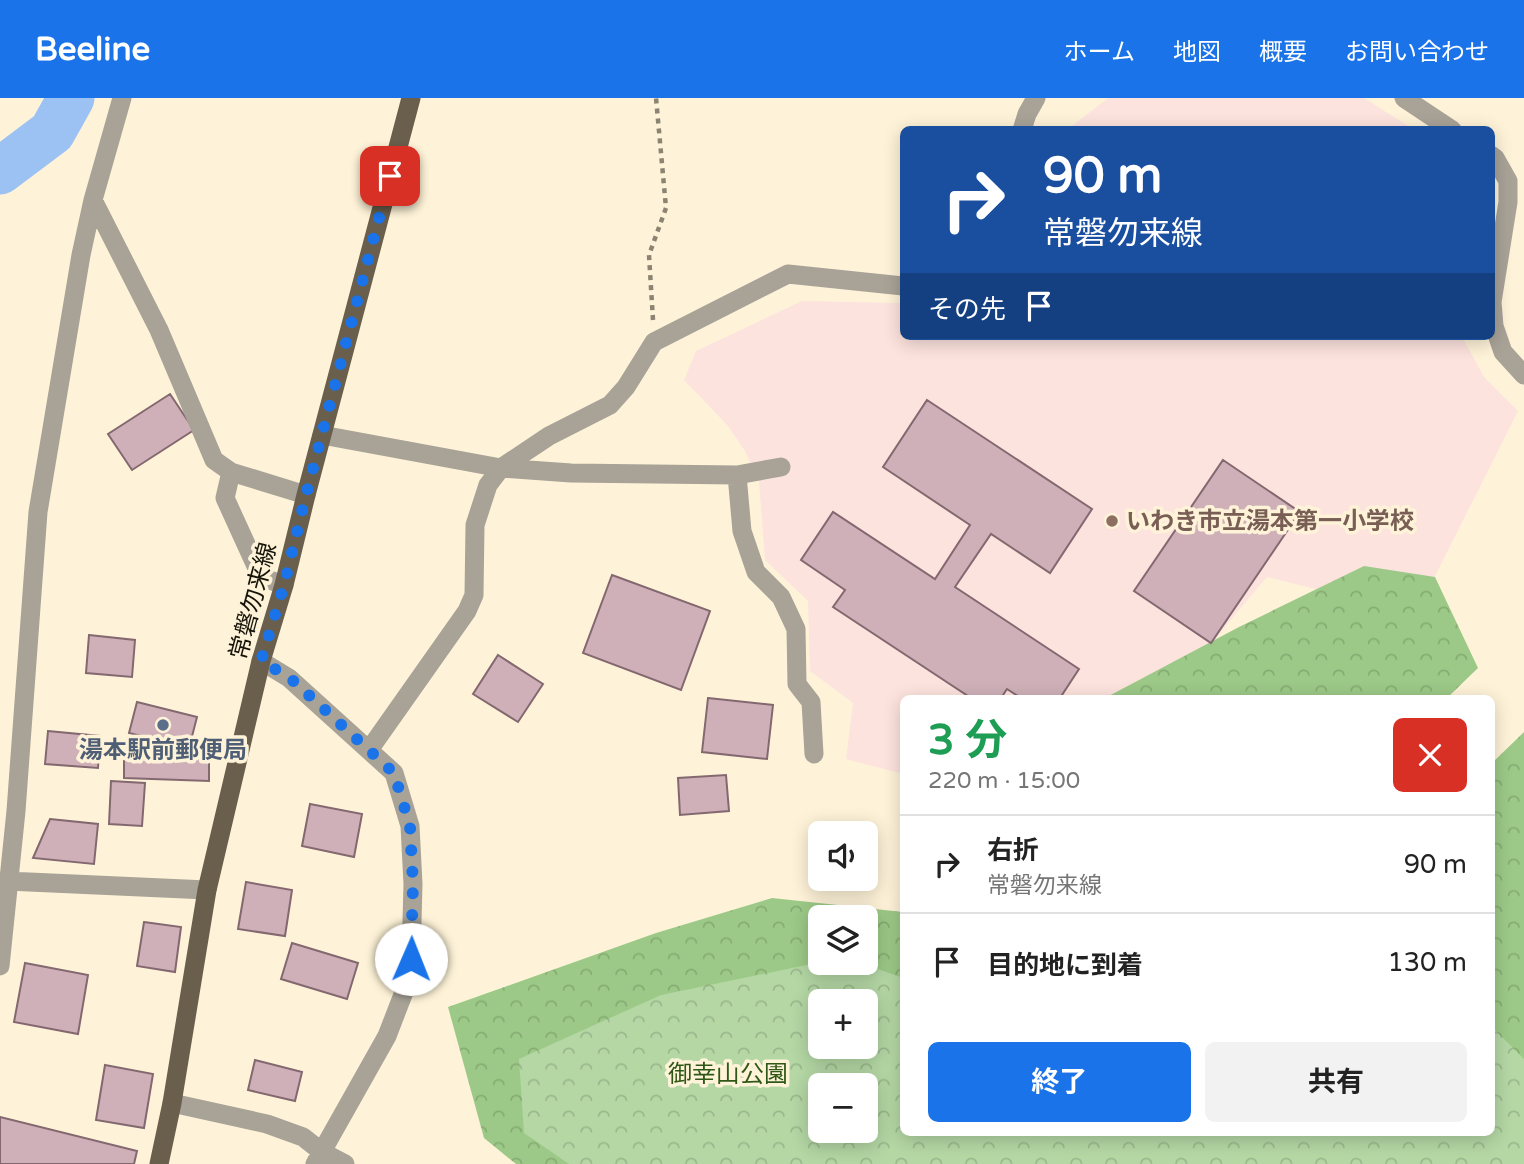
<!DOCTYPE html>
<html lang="ja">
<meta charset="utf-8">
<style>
body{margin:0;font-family:"Varela Round","Noto Sans JP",sans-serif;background:#f2f2f2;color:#222;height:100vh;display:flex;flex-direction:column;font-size:26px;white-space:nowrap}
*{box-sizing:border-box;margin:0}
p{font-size:23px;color:#767676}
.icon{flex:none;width:38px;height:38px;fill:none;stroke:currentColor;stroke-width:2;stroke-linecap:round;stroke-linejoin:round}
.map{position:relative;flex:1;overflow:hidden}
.drawer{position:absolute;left:900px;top:597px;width:595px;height:441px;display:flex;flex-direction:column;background:#fff;border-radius:10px;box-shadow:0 4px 18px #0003}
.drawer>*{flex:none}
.guide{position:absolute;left:900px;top:28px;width:595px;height:214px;border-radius:10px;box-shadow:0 4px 18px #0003;background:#1a4fa0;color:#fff;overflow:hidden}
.fabs{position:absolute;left:808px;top:723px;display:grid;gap:14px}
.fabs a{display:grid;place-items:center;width:70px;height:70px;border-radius:10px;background:#fff;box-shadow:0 4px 18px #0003;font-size:35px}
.pin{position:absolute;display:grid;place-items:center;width:60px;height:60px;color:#fff;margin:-30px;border-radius:14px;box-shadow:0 4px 10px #0006}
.me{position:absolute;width:77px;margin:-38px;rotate:1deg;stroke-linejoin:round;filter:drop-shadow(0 0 5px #0008)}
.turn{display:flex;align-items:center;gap:24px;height:147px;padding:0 28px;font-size:32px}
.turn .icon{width:91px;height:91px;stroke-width:2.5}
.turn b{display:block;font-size:49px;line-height:60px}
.then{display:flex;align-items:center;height:66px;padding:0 28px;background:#0003;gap:14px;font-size:26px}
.round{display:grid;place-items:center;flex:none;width:74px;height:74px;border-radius:10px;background:#f2f2f2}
.headline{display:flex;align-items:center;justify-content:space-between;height:119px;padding:0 28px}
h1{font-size:42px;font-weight:700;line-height:52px;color:#1e9e55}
.action{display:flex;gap:14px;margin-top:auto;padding:14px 28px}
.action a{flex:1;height:80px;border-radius:10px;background:#1a73e8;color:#fff;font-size:28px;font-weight:700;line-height:80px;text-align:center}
.action a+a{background:#f2f2f2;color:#222}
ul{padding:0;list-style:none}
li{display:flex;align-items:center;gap:21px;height:98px;padding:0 28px;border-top:2px solid #e0e0e0}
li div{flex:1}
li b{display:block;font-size:26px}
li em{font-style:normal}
header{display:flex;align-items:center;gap:42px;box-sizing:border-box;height:98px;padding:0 35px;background:#1a73e8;color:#fff}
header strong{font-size:33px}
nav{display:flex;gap:38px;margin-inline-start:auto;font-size:24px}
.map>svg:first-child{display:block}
</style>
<header>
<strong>Beeline</strong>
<nav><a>ホーム</a><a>地図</a><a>概要</a><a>お問い合わせ</a></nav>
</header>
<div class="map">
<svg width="1524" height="1066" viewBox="0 0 1524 1066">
<defs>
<pattern id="forest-crowns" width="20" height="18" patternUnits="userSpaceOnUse" patternTransform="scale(1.75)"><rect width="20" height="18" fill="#9cc987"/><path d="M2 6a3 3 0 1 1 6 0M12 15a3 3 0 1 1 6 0" fill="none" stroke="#86ac73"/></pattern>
<pattern id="park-crowns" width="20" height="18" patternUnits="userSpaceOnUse" patternTransform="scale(1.75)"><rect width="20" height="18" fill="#b4d7a4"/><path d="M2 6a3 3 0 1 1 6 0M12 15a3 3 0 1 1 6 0" fill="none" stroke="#9ab88c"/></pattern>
</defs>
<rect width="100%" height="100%" fill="#fef3d8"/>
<path fill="#fde3de" d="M1108 0H1364L1413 31H1068Z
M802 203 903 205V238H1465L1464 242 1484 279 1518 313 1416 516 1267 479 1165 600H903V676L846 661 853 605 810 573 808 503 765 462 759 384 745 353 728 328 684 282 696 253Z"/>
<path fill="url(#forest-crowns)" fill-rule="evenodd" d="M1364 468 1435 479 1478 570 1447 600H1105L1239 529Z
M1524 634V1066H516L484 1040 448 909 656 835 772 800 903 814V1034H1491V666ZM821 819H866V864H821ZM821 903H866V948H821ZM821 987H866V1032H821Z"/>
<path fill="url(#park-crowns)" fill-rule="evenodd" d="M821 864 861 865 903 880V1034H1491V928L1524 961V1066H569L524 1035 519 961 661 897ZM821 903H866V948H821ZM821 987H866V1032H821Z"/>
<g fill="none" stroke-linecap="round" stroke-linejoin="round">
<path stroke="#9cc2f4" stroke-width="47" d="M0 73 52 34 71 0"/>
</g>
<path fill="#cfb0b8" stroke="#846870" stroke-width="2" d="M170 296 194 332 132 372 108 336Z
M927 302 1092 411 1050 475 991 436 955 489 1079 571 1060 600H1021L1007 591 1001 600H971L833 509 845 492 801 462 833 414 935 481 970 427 883 369Z
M1223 362 1300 414 1211 545 1134 493Z
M612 477 710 513 681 592 583 555Z
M89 537 135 542 132 579 86 575Z
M498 557 543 586 518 624 473 596Z
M708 600 773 607 767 661 702 654Z
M137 604 197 619 189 650 129 635Z
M48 633 100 638 98 670 45 666Z
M124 658 209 661V683L124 680Z
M726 677 729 713 680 717 678 680Z
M111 683 145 685 142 728 109 726Z
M310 706 362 716 354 759 302 748Z
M50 721 98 726 94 766 33 760Z
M246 784 292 792 285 838 238 831Z
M144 824 181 829 175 874 137 868Z
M292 845 358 865 347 901 281 881Z
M25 865 88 877 78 936 14 924Z
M255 962 302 974 295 1003 248 992Z
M105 967 153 976 144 1030 96 1022Z
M0 1019 137 1053 134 1066H0Z"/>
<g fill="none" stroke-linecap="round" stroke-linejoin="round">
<path stroke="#8b8472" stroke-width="4.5" stroke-dasharray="5 5" stroke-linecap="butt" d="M653 222 649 157 666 110 656 0"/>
<path stroke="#a8a297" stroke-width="19" d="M1404 0 1452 32
M1022 32 1027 16 1036 0
M1491 57 1495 60 1508 83V104L1492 204 1494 228 1503 254 1524 277
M93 102 159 232 214 362 231 374 306 397
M322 337 501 370 571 375 737 377 781 369
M231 374 225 400 261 479 284 487
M737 377 742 433 756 474 781 499 796 531 797 586 811 604 814 656
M261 563 289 580 394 675 410 728 413 786 411 861 409 881 387 938 315 1066
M369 652 467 513 474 497 475 427 488 387 501 370 549 338 610 307 626 289 654 244 788 176 903 188
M7 783 207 792
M0 868 16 713 38 414 81 157 93 102 122 0
M172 1005 267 1026 303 1039 322 1054 345 1066"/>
<path stroke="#6a5f4c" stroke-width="19" d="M159 1066 172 1005 207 792 261 563 284 487 306 397 411 0"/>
</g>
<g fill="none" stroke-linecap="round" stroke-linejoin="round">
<path stroke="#1a73e8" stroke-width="12" stroke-dasharray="0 21.6" d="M390 78 306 397 284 487 261 563 289 579 394 675 410 728 413 786 411 861"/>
</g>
<circle fill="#8d6e63" stroke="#fef3d8" stroke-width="2.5" cx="1112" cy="423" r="7"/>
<circle fill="#5c6f8a" stroke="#fef3d8" stroke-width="2.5" cx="163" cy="627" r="7"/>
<g text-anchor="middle" stroke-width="7" stroke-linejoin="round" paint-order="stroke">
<g font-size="24" font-weight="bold" fill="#785e54" stroke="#fef3d8" text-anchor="start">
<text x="1126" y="431">いわき市立湯本第一小学校</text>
</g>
<g font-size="24" fill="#161309" stroke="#fef3d8">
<text transform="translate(253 503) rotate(-75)" y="8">常磐勿来線</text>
</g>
<g font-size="24" font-weight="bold" fill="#4e5e75" stroke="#fef3d8">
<text x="163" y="660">湯本駅前郵便局</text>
</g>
<g font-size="24" fill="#2f5816" stroke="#fef3d8">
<text x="728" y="984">御幸山公園</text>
</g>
</g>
</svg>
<div class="fabs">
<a><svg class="icon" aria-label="sound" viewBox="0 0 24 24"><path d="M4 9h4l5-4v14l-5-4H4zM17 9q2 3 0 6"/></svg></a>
<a><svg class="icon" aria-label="layers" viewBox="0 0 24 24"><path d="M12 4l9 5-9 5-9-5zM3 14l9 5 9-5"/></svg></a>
<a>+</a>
<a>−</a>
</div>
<div class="pin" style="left:390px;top:78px;background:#d93025"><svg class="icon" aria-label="arrive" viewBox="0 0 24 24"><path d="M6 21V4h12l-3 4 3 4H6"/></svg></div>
<svg class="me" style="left:411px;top:861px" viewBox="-20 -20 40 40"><circle r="19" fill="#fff"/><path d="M0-13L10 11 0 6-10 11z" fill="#1a73e8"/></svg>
<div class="guide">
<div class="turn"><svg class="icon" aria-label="right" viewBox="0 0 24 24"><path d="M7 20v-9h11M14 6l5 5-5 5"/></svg><div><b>90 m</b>常磐勿来線</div></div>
<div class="then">その先<svg class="icon" aria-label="arrive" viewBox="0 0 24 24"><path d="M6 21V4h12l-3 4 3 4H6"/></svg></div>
</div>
<section class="drawer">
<div class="headline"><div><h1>3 分</h1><p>220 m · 15:00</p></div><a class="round" style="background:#d93025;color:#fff"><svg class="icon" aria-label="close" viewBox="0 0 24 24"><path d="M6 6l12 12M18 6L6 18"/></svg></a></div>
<ul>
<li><svg class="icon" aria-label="right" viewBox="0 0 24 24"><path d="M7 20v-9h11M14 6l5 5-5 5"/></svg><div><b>右折</b><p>常磐勿来線</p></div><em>90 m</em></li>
<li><svg class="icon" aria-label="arrive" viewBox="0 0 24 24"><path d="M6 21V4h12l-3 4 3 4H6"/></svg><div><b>目的地に到着</b></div><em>130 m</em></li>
</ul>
<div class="action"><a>終了</a><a>共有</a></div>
</section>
</div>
